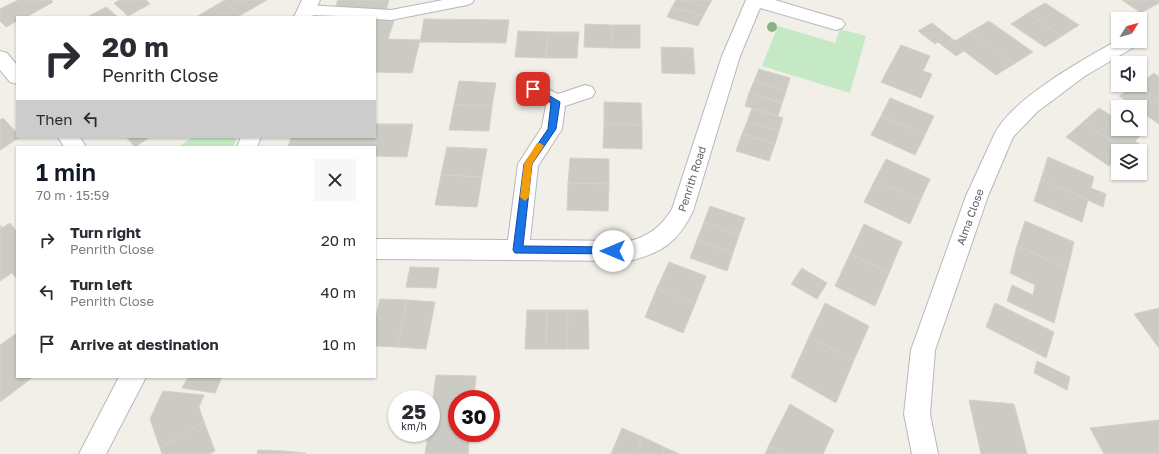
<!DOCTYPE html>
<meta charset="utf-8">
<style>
body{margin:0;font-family:"Golos Text",sans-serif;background:#f7f7f7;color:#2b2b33;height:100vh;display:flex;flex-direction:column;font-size:15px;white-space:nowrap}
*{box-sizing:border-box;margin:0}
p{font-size:13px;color:#7c7c81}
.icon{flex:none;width:22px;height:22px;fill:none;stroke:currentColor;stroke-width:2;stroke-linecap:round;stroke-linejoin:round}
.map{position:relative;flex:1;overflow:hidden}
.panel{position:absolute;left:16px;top:146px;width:360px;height:232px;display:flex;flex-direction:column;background:#fff;border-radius:0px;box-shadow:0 1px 3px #0004}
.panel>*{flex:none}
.top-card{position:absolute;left:16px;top:16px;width:360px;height:122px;border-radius:0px;box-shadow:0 1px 3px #0004;background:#fff;color:#2b2b33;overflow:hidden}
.needle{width:26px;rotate:53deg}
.fabs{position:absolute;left:1111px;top:12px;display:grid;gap:8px}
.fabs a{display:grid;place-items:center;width:36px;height:36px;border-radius:0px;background:#fff;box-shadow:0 1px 3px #0004;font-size:20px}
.speed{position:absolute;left:388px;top:390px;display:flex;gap:8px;font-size:20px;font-weight:700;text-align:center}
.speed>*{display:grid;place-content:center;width:52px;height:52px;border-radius:50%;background:#fff;box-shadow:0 1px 3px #0004;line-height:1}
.speed small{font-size:10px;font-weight:400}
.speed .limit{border:6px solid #d22;background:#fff;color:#111}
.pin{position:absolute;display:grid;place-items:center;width:34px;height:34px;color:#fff;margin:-17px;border-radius:8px;box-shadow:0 2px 6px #0006}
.me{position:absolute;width:44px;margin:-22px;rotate:270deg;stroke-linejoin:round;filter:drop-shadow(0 0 3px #0008)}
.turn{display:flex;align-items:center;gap:14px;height:84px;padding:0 20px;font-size:18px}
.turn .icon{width:52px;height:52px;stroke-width:2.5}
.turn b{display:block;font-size:28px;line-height:34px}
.then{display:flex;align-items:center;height:38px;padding:0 20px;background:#0003;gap:8px;font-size:15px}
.round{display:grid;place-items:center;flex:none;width:42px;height:42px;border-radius:0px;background:#f7f7f7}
.overview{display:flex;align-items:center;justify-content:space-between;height:68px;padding:0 20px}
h1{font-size:24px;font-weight:600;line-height:30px;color:#111827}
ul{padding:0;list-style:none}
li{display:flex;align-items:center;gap:12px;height:52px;padding:0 20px}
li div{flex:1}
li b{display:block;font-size:15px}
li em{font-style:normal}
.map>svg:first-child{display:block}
</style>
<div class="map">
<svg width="1159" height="454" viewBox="0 0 1159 454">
<rect width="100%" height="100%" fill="#f1efe8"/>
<path fill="#c5e8c5" d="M778 26 835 43 840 29 866 36 850 93 762 66Z
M193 137H237L233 147H178Z"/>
<path fill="#cccac5" stroke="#d6d1c6" d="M18 0H51L53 2 30 15 16 1Z
M120 0H146L150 4 128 16 114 3Z
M226 0H267L241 15 223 1Z
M338 0H389L386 10 335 8Z
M676 0H685L708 7 703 16 672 7Z
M685 0H712L708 7Z
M1122 0H1159V3L1141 13Z
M16 1 30 15 26 17H17V21L6 27 0 21V9Z
M223 1 241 15 239 17H196Z
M1045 3 1079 25 1062 36 1028 13Z
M106 7 118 17H87Z
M672 7 703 16 698 26 667 17Z
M1028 13 1062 36 1045 47 1011 24Z
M375 17 395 18 388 39 420 40 412 73 375 72Z
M424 19 509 20 506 43 420 42Z
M989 21 1033 52 1014 64 970 32Z
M932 23 955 41 970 32 1014 64 996 75 964 51 956 56 938 42 935 44 918 31Z
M585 24 612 25V48L584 47Z
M612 25H640V48H612Z
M518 31 548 32 546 58 515 57Z
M548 32H579L577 58H546Z
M901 45 930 56 923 71 932 74 921 98 881 82Z
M661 47 693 48 695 74 662 73Z
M759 69 790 78 786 91 754 81Z
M1154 73 1159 77V100L1138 85Z
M459 81 496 83 492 106 454 105Z
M754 81 786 91 782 103 749 93Z
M1135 85H1138L1159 100V124L1140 111V107H1135L1119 96Z
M749 93 782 103 778 116 745 106Z
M890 98 934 116 925 135 881 116Z
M604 102 641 103 642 125 604 124Z
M454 105 492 106 489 131 449 130Z
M752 108 783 118 779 131 747 122Z
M1099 108 1118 120V129H1132L1141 135 1135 141 1144 147 1140 151H1127L1083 122Z
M881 116 925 135 915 155 871 135Z
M3 118 17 133V137H20L0 150V120Z
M747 122 779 131 775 144 742 134Z
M1083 122 1127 151H1118V162L1115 160 1109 166 1066 137Z
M375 124H413L407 157 375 156V147H288L291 137H375Z
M604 124 642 125V149L603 148Z
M742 134 775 144 769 161 736 151Z
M126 137H150L135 147Z
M447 147 487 149 482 177 441 175Z
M1048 157 1094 177 1091 188 1106 194 1103 207 1041 179Z
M570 158 609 159V184L568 183Z
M886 159 930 179 920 201 875 180Z
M441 175 482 177 477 207 435 205Z
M1041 179 1088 200 1082 222 1034 201Z
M875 180 920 201 910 224 864 202Z
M568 183 609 184 608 211 567 210Z
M710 206 745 218 739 235 704 222Z
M1025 221 1074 242 1068 268 1017 246Z
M704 222 739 235 733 253 697 240Z
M10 223 17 232V279L12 273 0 281V225L2 228Z
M864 224 902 242 889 273 850 254Z
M697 240 733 253 727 271 690 258Z
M1017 246 1068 268 1054 323 1007 301 1012 285 1033 295 1035 285 1010 273Z
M850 254 889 273 875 306 835 286Z
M669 262 706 276 695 304 657 288Z
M410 267 439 268 436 288 406 287Z
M802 268 827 283 817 299 791 284Z
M657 288 695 304 683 333 645 317Z
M380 299 407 300 397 347 375 346V321Z
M407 300 435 302 426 349 397 347Z
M825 303 869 326 854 360 809 337Z
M995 303 1054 332 1046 358 986 327Z
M1159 308V348L1134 314Z
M527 310H547L546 349H525Z
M547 310H568L567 349H546Z
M568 310H588L589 349H567Z
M17 333V377H33L0 402V345Z
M809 337 854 360 836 403 791 377Z
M1037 361 1070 377 1067 390 1034 373Z
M436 375 476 376 474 399H457V433H470L468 454H425L428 433H431V413Z
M188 377H222L215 393 182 388Z
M163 391 204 395 199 407 204 422 160 448 150 419Z
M969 400 1014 404 1027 454H981Z
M790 404 834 430 823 454H784L769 445Z
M1159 420V454H1104L1090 428Z
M204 422 215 451 209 454H162L160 448Z
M622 428 643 437 636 454H611Z
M643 437 664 447 662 454H636Z
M769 445 784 454H765Z
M664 447 679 454H662Z
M258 450 283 451 282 454H257Z
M283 451 306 453 282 454Z"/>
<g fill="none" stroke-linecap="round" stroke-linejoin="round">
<defs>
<path id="lane" d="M443 0H474L472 3 467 5 391 20 375 19V17L306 15 301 13 299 10 301 7 306 5 391 10Z"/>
<path id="street" d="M302 0H320L312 17H294Z
M746 0H775L842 20 845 24 842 28 836 30 760 8 740 56 693 211C678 242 662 253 629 261L375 259V239L508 240 518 164 542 127 546 105 526 94 523 89 526 84 533 82 558 94 585 85 592 87 595 92 592 97 565 106 562 129 538 166 530 240 629 241C648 237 662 226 672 209L722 56Z
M1118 40 1139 41 1136 46 1085 76 1037 112 1013 137 988 196 935 350 930 414 938 454H912L904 414 911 350 966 196 995 133C1013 98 1084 59 1118 40Z
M0 51 7 53 17 65V84L10 82 0 70Z
M58 137H80L86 147H64Z
M241 137H261L257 147H237Z
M119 377H146L106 454H79Z"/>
</defs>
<use href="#lane" stroke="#b5b8bc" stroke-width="2"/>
<use href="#street" stroke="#b5b8bc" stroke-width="2"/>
<use href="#lane" fill="#fff" fill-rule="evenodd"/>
<use href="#street" fill="#fff" fill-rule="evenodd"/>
</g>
<circle fill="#89b387" cx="772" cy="27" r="5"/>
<path fill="#1a73e8" stroke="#114b97" d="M533 86 560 102 556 129 532 164 523 246 613 247 617 248V254L515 253 513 250 524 164 548 129 551 103 530 91 529 89Z"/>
<path fill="#f59e0b" d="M537 143H540L544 146 532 164 529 197 525 201 520 197 524 164Z"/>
<g text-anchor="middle" stroke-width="3.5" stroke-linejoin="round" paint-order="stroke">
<g font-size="11" fill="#5f6368" stroke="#fff">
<text transform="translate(692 179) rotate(-72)" y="4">Penrith Road</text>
<text transform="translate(970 217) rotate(-70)" y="4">Alma Close</text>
</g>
</g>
</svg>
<div class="fabs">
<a><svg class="needle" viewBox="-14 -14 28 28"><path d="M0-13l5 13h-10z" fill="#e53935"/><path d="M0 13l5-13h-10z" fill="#7c7c81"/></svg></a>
<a><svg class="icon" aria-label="sound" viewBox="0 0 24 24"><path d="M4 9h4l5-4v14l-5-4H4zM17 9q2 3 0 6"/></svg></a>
<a><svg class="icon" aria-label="search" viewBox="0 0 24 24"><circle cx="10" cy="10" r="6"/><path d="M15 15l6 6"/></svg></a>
<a><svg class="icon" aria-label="layers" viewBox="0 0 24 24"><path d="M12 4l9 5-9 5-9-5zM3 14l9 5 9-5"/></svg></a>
</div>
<div class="speed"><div>25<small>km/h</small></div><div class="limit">30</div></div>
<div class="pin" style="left:533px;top:89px;background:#d93025"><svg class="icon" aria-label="arrive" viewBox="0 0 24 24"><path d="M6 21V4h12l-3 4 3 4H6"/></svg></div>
<svg class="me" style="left:613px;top:251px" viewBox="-20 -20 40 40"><circle r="19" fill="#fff"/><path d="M0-13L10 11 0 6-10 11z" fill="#1a73e8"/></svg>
<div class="top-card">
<div class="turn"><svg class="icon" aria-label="right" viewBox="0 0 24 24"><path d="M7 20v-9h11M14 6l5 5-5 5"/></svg><div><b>20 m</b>Penrith Close</div></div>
<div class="then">Then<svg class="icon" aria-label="left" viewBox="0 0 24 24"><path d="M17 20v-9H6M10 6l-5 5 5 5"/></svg></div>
</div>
<section class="panel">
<div class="overview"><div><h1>1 min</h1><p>70 m · 15:59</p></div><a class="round"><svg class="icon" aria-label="close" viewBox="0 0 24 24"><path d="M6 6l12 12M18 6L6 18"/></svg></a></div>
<ul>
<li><svg class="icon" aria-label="right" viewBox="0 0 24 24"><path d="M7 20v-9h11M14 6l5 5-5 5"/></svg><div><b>Turn right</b><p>Penrith Close</p></div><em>20 m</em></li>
<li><svg class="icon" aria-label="left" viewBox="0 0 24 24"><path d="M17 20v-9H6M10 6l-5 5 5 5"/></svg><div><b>Turn left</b><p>Penrith Close</p></div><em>40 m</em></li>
<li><svg class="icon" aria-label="arrive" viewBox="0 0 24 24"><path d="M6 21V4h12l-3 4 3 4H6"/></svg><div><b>Arrive at destination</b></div><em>10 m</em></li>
</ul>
</section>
</div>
